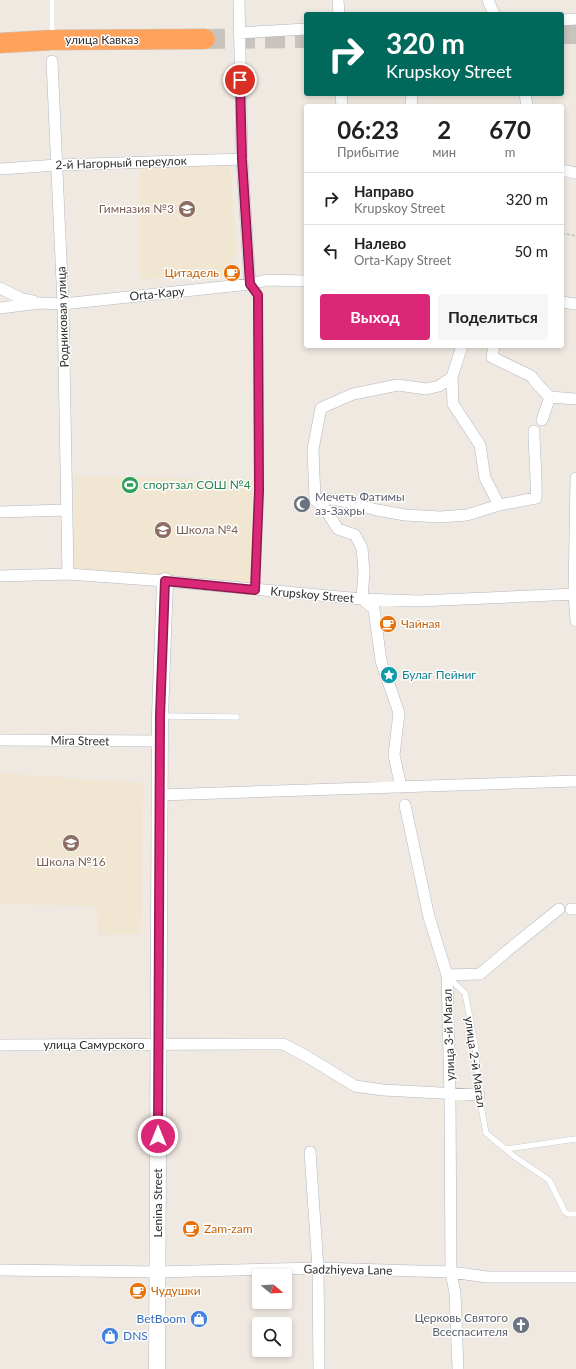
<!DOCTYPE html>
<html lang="ru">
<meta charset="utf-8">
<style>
body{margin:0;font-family:Lato,sans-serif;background:#f6f6f6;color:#202124;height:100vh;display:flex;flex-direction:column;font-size:15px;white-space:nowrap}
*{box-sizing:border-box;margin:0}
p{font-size:13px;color:#757577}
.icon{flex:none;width:22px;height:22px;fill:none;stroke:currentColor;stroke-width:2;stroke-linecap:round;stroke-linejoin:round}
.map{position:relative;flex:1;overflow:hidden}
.drawer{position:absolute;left:304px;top:104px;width:260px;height:244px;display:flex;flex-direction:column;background:#fff;border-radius:4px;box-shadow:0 2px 6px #0003}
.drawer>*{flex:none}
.top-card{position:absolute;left:304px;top:12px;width:260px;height:84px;border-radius:4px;box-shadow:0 2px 6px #0003;background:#00695c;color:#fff;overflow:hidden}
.needle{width:26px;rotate:108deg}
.buttons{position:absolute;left:252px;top:1269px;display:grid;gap:8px}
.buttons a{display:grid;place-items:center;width:40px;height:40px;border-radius:4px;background:#fff;box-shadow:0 2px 6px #0003;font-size:20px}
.pin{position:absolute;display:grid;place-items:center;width:34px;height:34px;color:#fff;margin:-17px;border:2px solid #fff;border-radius:50%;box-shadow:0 1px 4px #0007}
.me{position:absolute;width:44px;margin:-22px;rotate:0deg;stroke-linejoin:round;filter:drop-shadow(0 0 3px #0008)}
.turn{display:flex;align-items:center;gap:14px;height:84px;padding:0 16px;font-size:18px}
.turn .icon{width:52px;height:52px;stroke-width:2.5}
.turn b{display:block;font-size:28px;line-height:34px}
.eta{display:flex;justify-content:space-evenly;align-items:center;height:68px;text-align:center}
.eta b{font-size:24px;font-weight:700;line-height:28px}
.button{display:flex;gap:8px;margin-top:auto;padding:8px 16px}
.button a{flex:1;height:46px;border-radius:4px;background:#db2777;color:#fff;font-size:16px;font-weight:700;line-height:46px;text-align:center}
.button a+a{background:#f6f6f6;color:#202124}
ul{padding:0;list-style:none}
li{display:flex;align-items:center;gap:12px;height:52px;padding:0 16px;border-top:1px solid #e0e0e0}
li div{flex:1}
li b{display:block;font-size:15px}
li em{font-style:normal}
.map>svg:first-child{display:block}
</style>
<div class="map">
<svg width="576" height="1369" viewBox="0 0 576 1369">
<rect width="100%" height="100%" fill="#efe9e1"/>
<path fill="#f0e6d1" d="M140 166H230L237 252 226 276 140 279Z
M75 476 253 480 251 584 72 580Z
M0 773 143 783 141 934 98 935 97 906 0 904Z"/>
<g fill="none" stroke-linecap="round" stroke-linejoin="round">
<path stroke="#c8c4bd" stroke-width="20" stroke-dasharray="20 10" stroke-linecap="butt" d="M562 34H576
M205 39 306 38"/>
<defs>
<path id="lane" d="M52 36V0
M250 284 259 295V491L255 590
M162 716 237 717
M448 977 465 993 475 1044 479 1095 486 1133 515 1157 549 1180 565 1212 568 1214H576
M506 1149 576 1139"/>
<path id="street" d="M239 0 242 159 250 284
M338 0 339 14
M488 0 494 14
M562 20 576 19
M239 33 306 29
M52 61 63 304 68 574
M341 94 342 106
M525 94 527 106
M411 106 412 94
M0 169 57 165 242 159
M562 170 576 173
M0 288 22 299 33 301
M562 302 576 304
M0 308 40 303 63 304 250 284 267 280 306 281
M462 346 452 377 453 404 480 445 485 478 499 505
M494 346 492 357 531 376 538 385 550 397 576 399
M542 420 550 397
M576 478 574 594 576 621
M315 500 332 499 348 502 377 510 405 515 440 517 467 515 499 505 536 498C537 476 534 453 534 431
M0 512 66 510
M0 576 68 574 165 581 362 599 418 601 576 594
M0 740 160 741
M401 787 394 755 399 713 381 661 374 609 362 599 364 572 362 548 355 535 338 529 323 506 315 500 313 449 321 408 353 394 398 385 426 389 439 386 452 377
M160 795 576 781
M405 805 429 917 447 975 450 1094 451 1272 455 1293 458 1369
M571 909H576
M447 975 480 974 507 951 559 909
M0 1045 283 1044 306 1056 355 1086 383 1090 479 1095
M310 1152 318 1268 319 1369
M0 1270 157 1272 318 1268 451 1272 487 1277H576"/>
<path id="secondary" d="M157 1369 160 716 165 581"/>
<path id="highway" d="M0 43 52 40 205 39"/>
</defs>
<use href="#lane" stroke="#b4b7c1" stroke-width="6"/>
<use href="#street" stroke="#b4b7c1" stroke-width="12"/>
<use href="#secondary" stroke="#b4b7c1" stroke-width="17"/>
<use href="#highway" stroke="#c9c9c9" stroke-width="21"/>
<path stroke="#c9c9c9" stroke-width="2" stroke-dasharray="3 2" stroke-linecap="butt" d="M562 233 576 236"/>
<use href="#lane" stroke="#fff" stroke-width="5.5"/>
<use href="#street" stroke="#fff" stroke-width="11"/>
<use href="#secondary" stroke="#fff" stroke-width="16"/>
<use href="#highway" stroke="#ffa35c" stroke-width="20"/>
</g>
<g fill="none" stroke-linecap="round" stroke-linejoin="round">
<defs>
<path id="route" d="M158 1136 160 716 165 581 255 590 259 491 258 295 250 284 242 159 240 80"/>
</defs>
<use href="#route" stroke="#8e194d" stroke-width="10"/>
<use href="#route" stroke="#db2777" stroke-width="7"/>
</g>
<defs>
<symbol id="school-disc" viewBox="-11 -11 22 22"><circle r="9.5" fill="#8d6e63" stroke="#fff"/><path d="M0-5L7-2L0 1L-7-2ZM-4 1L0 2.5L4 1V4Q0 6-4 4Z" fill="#fff"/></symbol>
<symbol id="cafe-disc" viewBox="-11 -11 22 22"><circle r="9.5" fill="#e8710a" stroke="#fff"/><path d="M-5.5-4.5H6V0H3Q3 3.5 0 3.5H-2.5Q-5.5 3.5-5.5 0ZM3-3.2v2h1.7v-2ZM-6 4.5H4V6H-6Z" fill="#fff"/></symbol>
<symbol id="stadium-disc" viewBox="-11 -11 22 22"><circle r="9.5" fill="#2e9e5b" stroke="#fff"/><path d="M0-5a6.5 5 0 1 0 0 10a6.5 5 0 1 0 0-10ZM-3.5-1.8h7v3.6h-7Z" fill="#fff"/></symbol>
<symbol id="mosque-disc" viewBox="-11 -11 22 22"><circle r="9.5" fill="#6b7280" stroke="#fff"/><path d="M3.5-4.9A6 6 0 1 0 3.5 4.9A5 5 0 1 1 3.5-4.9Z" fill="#fff"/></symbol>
<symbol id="sight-disc" viewBox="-11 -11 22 22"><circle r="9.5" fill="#0f9aa8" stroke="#fff"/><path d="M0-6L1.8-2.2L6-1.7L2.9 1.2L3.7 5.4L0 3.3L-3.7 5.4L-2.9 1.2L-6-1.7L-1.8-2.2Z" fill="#fff"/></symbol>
<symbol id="shop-disc" viewBox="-11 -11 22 22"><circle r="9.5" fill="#3f7fe0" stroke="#fff"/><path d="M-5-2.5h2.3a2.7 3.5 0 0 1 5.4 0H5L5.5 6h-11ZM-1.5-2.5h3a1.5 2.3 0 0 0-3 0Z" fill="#fff"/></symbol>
<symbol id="church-disc" viewBox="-11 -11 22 22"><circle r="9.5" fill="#6b7280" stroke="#fff"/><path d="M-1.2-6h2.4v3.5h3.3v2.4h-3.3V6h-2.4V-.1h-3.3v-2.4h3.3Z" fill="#fff"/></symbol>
</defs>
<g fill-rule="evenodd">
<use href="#school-disc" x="177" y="199" width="20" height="20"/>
<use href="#cafe-disc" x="222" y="263" width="20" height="20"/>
<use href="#stadium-disc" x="120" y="475" width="20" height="20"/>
<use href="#mosque-disc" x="292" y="494" width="20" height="20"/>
<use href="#school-disc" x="153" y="520" width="20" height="20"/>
<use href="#cafe-disc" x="378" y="614" width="20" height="20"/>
<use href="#sight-disc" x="379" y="665" width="20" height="20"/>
<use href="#school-disc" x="61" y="833" width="20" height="20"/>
<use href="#cafe-disc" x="181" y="1219" width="20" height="20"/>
<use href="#cafe-disc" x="128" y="1281" width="20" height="20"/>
<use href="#shop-disc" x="189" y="1309" width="20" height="20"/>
<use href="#church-disc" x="511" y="1315" width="20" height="20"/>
<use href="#shop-disc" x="100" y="1326" width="20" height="20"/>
</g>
<g text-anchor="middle" stroke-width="3" stroke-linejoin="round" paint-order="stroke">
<g font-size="12" fill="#2e2e2e" stroke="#fff">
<text x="102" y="44">улица Кавказ</text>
<text transform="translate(121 163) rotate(-2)" y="4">2-й Нагорный переулок</text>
<text transform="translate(157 294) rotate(-6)" y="4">Orta-Kapy</text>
<text transform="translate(63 317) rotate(-92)" y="4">Родниковая улица</text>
<text transform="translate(312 595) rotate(5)" y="4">Krupskoy Street</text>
<text transform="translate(80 741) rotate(1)" y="4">Mira Street</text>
<text transform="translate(449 1035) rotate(-92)" y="4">улица 3-й Магал</text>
<text x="94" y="1049">улица Самурского</text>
<text transform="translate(475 1062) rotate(82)" y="4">улица 2-й Магал</text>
<text transform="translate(158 1203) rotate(-90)" y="4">Lenina Street</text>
<text transform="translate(348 1270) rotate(1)" y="4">Gadzhiyeva Lane</text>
</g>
<g font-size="12" fill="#785e54" stroke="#fff" text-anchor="end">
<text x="174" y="213">Гимназия №3</text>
<text x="176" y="534" text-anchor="start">Школа №4</text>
<text x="71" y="866" text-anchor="middle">Школа №16</text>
</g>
<g font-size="12" fill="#c56008" stroke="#fff" text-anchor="start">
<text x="219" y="277" text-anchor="end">Цитадель</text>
<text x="401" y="628">Чайная</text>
<text x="204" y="1233">Zam-zam</text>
<text x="151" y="1295">Чудушки</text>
</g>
<g font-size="12" fill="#27864d" stroke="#fff" text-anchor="start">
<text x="143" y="489">спортзал СОШ №4</text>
</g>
<g font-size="12" fill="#5b616d" stroke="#fff" text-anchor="start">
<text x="315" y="501">Мечеть Фатимы<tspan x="315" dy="14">аз-Захры</tspan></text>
<text x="508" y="1322" text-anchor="end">Церковь Святого<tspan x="508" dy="14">Всеспасителя</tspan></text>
</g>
<g font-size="12" fill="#0d838f" stroke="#fff" text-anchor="start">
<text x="402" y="679">Булаг Пейниг</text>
</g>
<g font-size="12" fill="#366cbe" stroke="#fff" text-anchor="end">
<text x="186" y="1323">BetBoom</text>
<text x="123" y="1340" text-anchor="start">DNS</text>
</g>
</g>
</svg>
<div class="buttons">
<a><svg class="needle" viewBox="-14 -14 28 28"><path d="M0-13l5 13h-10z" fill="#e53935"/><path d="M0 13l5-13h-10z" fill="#757577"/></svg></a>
<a><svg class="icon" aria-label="search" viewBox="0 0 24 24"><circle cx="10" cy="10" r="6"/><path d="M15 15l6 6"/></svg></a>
</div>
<div class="pin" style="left:240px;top:80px;background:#d93025"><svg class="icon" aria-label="arrive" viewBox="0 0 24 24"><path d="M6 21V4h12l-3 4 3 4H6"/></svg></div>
<svg class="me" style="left:158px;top:1136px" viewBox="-20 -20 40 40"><circle r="17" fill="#db2777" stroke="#fff" stroke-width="3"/><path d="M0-11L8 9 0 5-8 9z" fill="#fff"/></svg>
<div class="top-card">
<div class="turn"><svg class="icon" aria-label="right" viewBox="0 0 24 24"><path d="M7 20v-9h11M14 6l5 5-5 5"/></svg><div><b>320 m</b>Krupskoy Street</div></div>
</div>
<section class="drawer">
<div class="eta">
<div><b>06:23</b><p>Прибытие</p></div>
<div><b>2</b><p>мин</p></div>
<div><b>670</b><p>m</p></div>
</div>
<ul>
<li><svg class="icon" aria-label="right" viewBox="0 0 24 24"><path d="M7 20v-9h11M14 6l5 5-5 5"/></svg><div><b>Направо</b><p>Krupskoy Street</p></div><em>320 m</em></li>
<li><svg class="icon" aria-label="left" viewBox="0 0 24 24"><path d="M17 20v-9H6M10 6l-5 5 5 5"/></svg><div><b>Налево</b><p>Orta-Kapy Street</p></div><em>50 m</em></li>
</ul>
<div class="button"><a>Выход</a><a>Поделиться</a></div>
</section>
</div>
